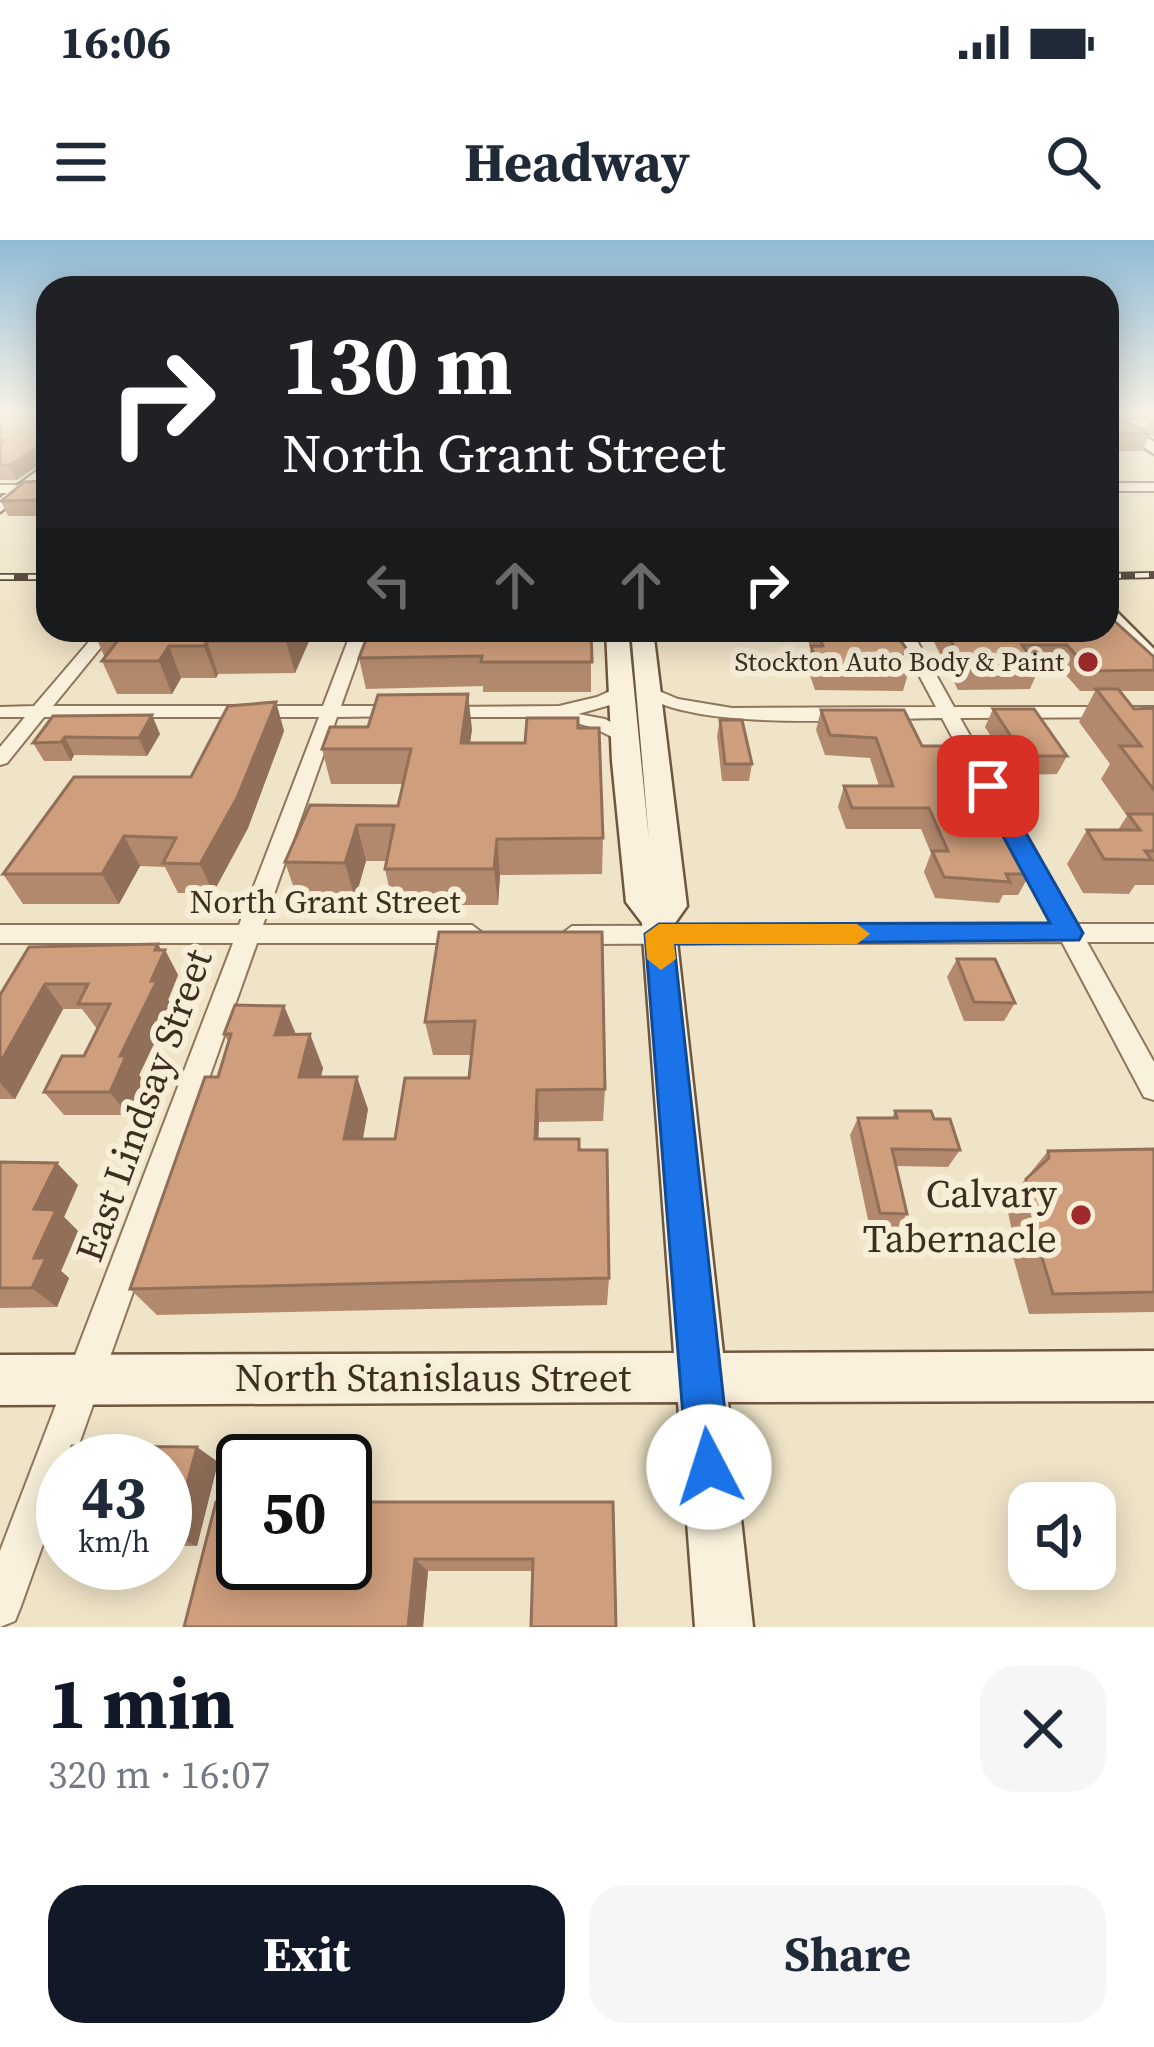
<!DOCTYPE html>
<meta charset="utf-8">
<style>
body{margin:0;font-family:"Source Serif 4",serif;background:#f6f6f7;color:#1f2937;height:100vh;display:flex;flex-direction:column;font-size:45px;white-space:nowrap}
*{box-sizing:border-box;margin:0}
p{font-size:39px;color:#747a83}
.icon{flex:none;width:66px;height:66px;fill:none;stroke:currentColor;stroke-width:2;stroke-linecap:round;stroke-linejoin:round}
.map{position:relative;height:1387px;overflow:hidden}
.side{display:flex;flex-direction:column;background:#fff;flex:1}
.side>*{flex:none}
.banner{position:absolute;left:36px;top:36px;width:1083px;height:366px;border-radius:36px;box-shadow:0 6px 30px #0003;background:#202124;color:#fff;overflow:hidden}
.fabs{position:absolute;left:1008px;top:1242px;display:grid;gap:24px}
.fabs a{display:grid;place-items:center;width:108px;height:108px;border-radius:24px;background:#fff;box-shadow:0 6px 30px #0003;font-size:60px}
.speed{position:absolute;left:36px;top:1194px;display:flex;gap:24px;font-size:60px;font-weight:700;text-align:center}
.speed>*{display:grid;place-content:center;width:156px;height:156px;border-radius:50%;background:#fff;box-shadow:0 6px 30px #0003;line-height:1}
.speed small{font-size:30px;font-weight:400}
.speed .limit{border:6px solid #111;border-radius:18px;background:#fff;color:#111}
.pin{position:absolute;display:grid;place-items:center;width:102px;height:102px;color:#fff;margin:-51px;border-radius:24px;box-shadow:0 6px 18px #0006}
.me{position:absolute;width:132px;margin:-66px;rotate:355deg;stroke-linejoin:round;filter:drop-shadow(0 0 9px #0008)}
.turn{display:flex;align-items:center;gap:42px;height:252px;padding:0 48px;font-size:54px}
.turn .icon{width:156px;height:156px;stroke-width:2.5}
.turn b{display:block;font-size:84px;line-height:102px}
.lanes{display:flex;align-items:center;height:114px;padding:0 48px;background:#0003;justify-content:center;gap:60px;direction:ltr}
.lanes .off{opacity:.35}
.round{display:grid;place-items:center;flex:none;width:126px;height:126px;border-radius:36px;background:#f6f6f7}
.overview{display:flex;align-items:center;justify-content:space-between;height:204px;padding:0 48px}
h1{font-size:72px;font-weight:700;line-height:90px;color:#111827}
.button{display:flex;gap:24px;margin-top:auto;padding:24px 48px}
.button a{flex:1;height:138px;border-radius:36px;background:#111827;color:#fff;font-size:48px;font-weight:700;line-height:138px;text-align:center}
.button a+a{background:#f6f6f7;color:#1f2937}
.status{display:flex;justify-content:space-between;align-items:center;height:84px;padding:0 60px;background:#fff;direction:ltr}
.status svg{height:33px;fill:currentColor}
header{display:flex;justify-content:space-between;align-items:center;height:156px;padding:0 48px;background:#fff;font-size:54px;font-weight:700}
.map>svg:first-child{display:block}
</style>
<div class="status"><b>16:06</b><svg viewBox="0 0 49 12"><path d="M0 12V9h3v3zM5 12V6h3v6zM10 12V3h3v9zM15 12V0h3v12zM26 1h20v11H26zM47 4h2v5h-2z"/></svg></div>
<header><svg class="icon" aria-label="menu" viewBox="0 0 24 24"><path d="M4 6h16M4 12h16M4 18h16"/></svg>Headway<svg class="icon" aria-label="search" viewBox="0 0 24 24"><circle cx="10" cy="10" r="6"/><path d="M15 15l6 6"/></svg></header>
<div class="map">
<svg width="1154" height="1387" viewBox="0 0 1154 1387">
<rect width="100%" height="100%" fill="#f0e4c8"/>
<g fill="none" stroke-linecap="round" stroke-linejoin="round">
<defs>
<path id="street" d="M1107 180H1154V186H1107Z
M1107 243H1154V251H1107Z
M0 245H48V253H0Z
M99 390H115L53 466H323L352 390H368L341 466H406L415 471 406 476 337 477 263 685H472L484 694 472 703H257L73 1221H63V1248L21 1366 15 1381 0 1387V1311L233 703H0V685H239L319 477H44L7 523 0 525V507L25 477H0V467L34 466Z
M895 390H911L954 467H1154V477L960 478 1077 684H1154V702H1087L1154 822V860L1144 857 1062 702 572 704 560 695 572 686 1052 685 942 478C872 478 689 494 638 451L647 446 678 459 732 468 936 467Z
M621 446 627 447V455L610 465 578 474 605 479 631 493V501L624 503 594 488 555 477H440L431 472 440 467 559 466 597 457Z"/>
<path id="secondary" d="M1107 175H1114L1154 202V214L1107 182Z
M48 223V236L0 272V258Z
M1107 367 1114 369 1154 409V429L1146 427 1107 385Z
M606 390H628L649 600 631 390H653L687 666 675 683 723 1113 1154 1111V1161L728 1162 753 1387H695L678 1162 0 1165V1115L674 1113 642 683 626 662 612 521Z"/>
</defs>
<use href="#street" stroke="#8d765c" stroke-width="4"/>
<use href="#secondary" stroke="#6f573f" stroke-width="5"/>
<use href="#street" fill="#faf1dc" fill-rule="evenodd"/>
<use href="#secondary" fill="#faf1dc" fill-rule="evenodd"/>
<defs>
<path id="rail" d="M1107 336 1154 335
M0 337H48"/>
</defs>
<use href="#rail" stroke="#3d2e20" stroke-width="8"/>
<use href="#rail" stroke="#f7eed8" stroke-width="4.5" stroke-dasharray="14" stroke-linecap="butt"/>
</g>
<path fill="#b2896c" d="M0 175H48V276H8L1 261 45 241 46 220 17 240H0Z
M1107 175 1150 194 1142 211H1110L1107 219Z
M1144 175H1154V197L1145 190 1152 175Z
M93 390H314L295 433 218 434 216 438H181L172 454H117L102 421 105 418Z
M591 390V452H483V446L366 449 359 418Z
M803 390H893L911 415 908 427 909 430 903 451 815 450 807 427 811 408Z
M928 390H1107L1154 417V451H1120L1134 469 1154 468V645H1135L1129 654 1083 653 1067 624 1087 590H1118L1127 576 1101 539 1110 524 1079 482 1095 451H1080L1057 425H1037L1039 428 1030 449 958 450Z
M276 462 284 491 248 588 213 653H178L165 627 140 626 119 664H23L3 634 191 537Z
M993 469 1067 516 1057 534 1015 535 985 487Z
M821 470 922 506 976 540 973 548 988 577 1030 634 1018 655H1003L999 663 935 658 924 632 931 613 921 589H846L838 567 844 546H879L870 518 825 515 816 490Z
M53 476 160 494 147 516 74 515 71 521H44L33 503Z
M720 480 752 524 749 541H722L717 496Z
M578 488 603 598 602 634 500 635 498 665H393L385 629 386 621H366L355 659 297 657 285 622 310 565 398 566 403 544H331L322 509 472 489 470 503H525Z
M439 692 605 849 603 881 539 882 538 899 579 910 609 1038 607 1065 157 1075 130 1049 218 837 229 803 224 794 284 766 296 794 323 828 321 837 368 869 363 899H395L469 838 472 815H433L425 782Z
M162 710H165L178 735 168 760 172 766 139 835 143 840 128 875H64L44 852 84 816 97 789 82 769H63L15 859H0V755Z
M957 719 1015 763 1004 781H964L947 737Z
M895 871 934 879 960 910 948 927 896 926 907 974 897 989H870L850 895 858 878H892Z
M1154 909V1072L1029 1074 1012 1013 1016 1010 1006 963 1048 911Z
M0 922 78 945 64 977 78 991 61 1031 69 1038 57 1067 0 1068Z
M165 1221 218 1222 197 1306H165Z
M613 1262 533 1331H428L423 1387H184Z"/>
<path fill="#916f58" d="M42 204 48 219 17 240 10 225Z
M291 390H314L295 433 286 401Z
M207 401 218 434 216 438 204 406Z
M169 406 181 438 172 454 159 421Z
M468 454 472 489 465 539 461 503Z
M276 462 284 491 248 588 213 653 200 624Z
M152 475 160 494 147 516 139 498Z
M65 497 74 515 71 521 61 502Z
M357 585 366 621 355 659 345 623Z
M124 596 140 626 119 664 102 634Z
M497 599 500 635 498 665 494 629Z
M158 704 163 713 165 710 178 735 168 760 172 766 139 835 143 840 128 875 110 852 120 816Z
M45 744 63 769 15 859 0 843V823Z
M284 766 298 800 275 795Z
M310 794 323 828 313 869 299 837Z
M357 837 368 869 357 930 344 899Z
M537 850 539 882 537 930 535 899Z
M57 923 78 945 64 977 78 991 61 1031 69 1038 57 1067 32 1048 34 969Z
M197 1207 218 1222 197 1306 173 1296Z
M415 1319 428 1331 423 1387H408Z"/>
<path fill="#cf9f7d" stroke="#916f58" stroke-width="3" d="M45 175H48V260L1 261 24 242 45 241 46 208 42 204 10 225H0V203L4 200H0V178H42Z
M1107 175H1114L1150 194H1107Z
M1107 378H1111L1154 417V430L1090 431 1067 405H1022L1039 428 966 429 945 390H1107Z
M92 390H291L286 401H207L204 406H169L159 421H102L126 390Z
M437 390H591L592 422H481L482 416 359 418 369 392H436Z
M816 390H893L911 415H901L909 430H819L811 406H823Z
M1096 449H1118L1134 469 1154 468V550L1120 506H1141Z
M468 454 461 503H525L527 478H578V488H599L603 598 497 599 494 629H385L394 585H357L345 623 285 622 310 565 398 566 411 509H322L330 487H368L378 455Z
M276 462 237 558 200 624 163 623 176 598 124 596 102 634H3L74 537H191L228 466Z
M993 469H1034L1067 516H1024Z
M821 470H904L922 506H957L976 540 969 541 988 577H996L1030 634H1006L1010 642 944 637 932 611H948L929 568H852L844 546H893L876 498 830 495Z
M152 475 139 498 65 497 61 502 33 503 53 476Z
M720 480H742L752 524H725Z
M1128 574H1154V611H1145L1152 620 1104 619 1087 590H1140Z
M439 692H602L605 849 537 850 535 899H579V910H607L609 1038 130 1049 205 837H218L231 794H224L235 765 284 766 275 795 310 794 299 837H357L344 899H395L405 838H469L475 781 425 782Z
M158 704 155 710H165L151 741H157L120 816H126L110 852H44L62 816H84L110 764H78L88 744H45L0 823V755L29 707Z
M957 719H995L1015 763 974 762Z
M895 871H931L934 879H950L960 910 892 909 907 974 880 973 858 878H897Z
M1154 909V1052L1053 1054 1034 991H1038L1026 939 1049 918 1048 911Z
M0 922 57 923 34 969 56 970 34 1018H46L32 1048H0Z
M72 1206 197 1207 173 1296 165 1295V1221H66Z
M63 1255V1295L49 1294Z
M216 1262H243V1323H345V1262H613L616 1387H531L533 1319H415L408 1387H184Z"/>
<linearGradient id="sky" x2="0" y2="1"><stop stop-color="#8fbad6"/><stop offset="0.47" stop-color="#f8f3e6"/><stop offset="1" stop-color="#f8f3e6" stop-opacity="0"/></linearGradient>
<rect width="1154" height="369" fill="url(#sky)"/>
<path fill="#1a73e8" stroke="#114b97" stroke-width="3" d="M988 539 999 546 1083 693 1079 700 674 704 731 1227 724 1243 709 1249 693 1243 687 1227 645 694 659 684 1050 683 976 546Z"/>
<path fill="#f59e0b" d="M659 684H857L870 694 857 704H674L676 719 661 730 647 719 645 694Z"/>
<g fill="#9e2a2b" stroke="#f7eed8" stroke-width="4.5">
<circle cx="1088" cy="422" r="12"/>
<circle cx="1081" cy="975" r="12"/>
</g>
<g text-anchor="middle" stroke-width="12" stroke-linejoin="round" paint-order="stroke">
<g font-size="27" fill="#3d2e20" stroke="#f7eed8" text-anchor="end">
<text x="1064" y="431">Stockton Auto Body &amp; Paint</text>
</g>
<g font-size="33" fill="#3d2e20" stroke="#f7eed8">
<text x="325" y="673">North Grant Street</text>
</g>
<g font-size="39" fill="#3d2e20" stroke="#f7eed8">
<text transform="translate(143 865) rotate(-70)" y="14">East Lindsay Street</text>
<text x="433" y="1151">North Stanislaus Street</text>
</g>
<g font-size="39" fill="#3d2e20" stroke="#f7eed8" text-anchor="end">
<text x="1057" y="967">Calvary<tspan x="1057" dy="45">Tabernacle</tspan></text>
</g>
</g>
</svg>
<div class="fabs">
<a><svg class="icon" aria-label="sound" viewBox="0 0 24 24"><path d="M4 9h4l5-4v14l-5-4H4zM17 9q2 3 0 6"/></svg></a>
</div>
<div class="speed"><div>43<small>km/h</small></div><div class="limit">50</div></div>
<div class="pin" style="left:988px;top:546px;background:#d93025"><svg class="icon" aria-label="arrive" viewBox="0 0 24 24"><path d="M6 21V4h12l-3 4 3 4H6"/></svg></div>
<svg class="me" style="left:709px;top:1227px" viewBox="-20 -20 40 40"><circle r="19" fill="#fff"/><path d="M0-13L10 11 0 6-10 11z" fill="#1a73e8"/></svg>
<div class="banner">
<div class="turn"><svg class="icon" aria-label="right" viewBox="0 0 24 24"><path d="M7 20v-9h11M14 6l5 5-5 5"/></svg><div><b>130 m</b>North Grant Street</div></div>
<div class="lanes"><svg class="icon off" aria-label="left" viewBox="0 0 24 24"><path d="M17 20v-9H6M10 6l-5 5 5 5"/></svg><svg class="icon off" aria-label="ahead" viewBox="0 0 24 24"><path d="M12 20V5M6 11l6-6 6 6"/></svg><svg class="icon off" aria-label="ahead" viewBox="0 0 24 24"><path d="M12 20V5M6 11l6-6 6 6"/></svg><svg class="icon" aria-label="right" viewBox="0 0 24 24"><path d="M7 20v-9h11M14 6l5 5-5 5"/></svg></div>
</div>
</div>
<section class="side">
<div class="overview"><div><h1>1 min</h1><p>320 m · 16:07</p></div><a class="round"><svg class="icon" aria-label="close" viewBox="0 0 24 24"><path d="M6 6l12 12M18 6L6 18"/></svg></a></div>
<div class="button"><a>Exit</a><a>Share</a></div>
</section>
